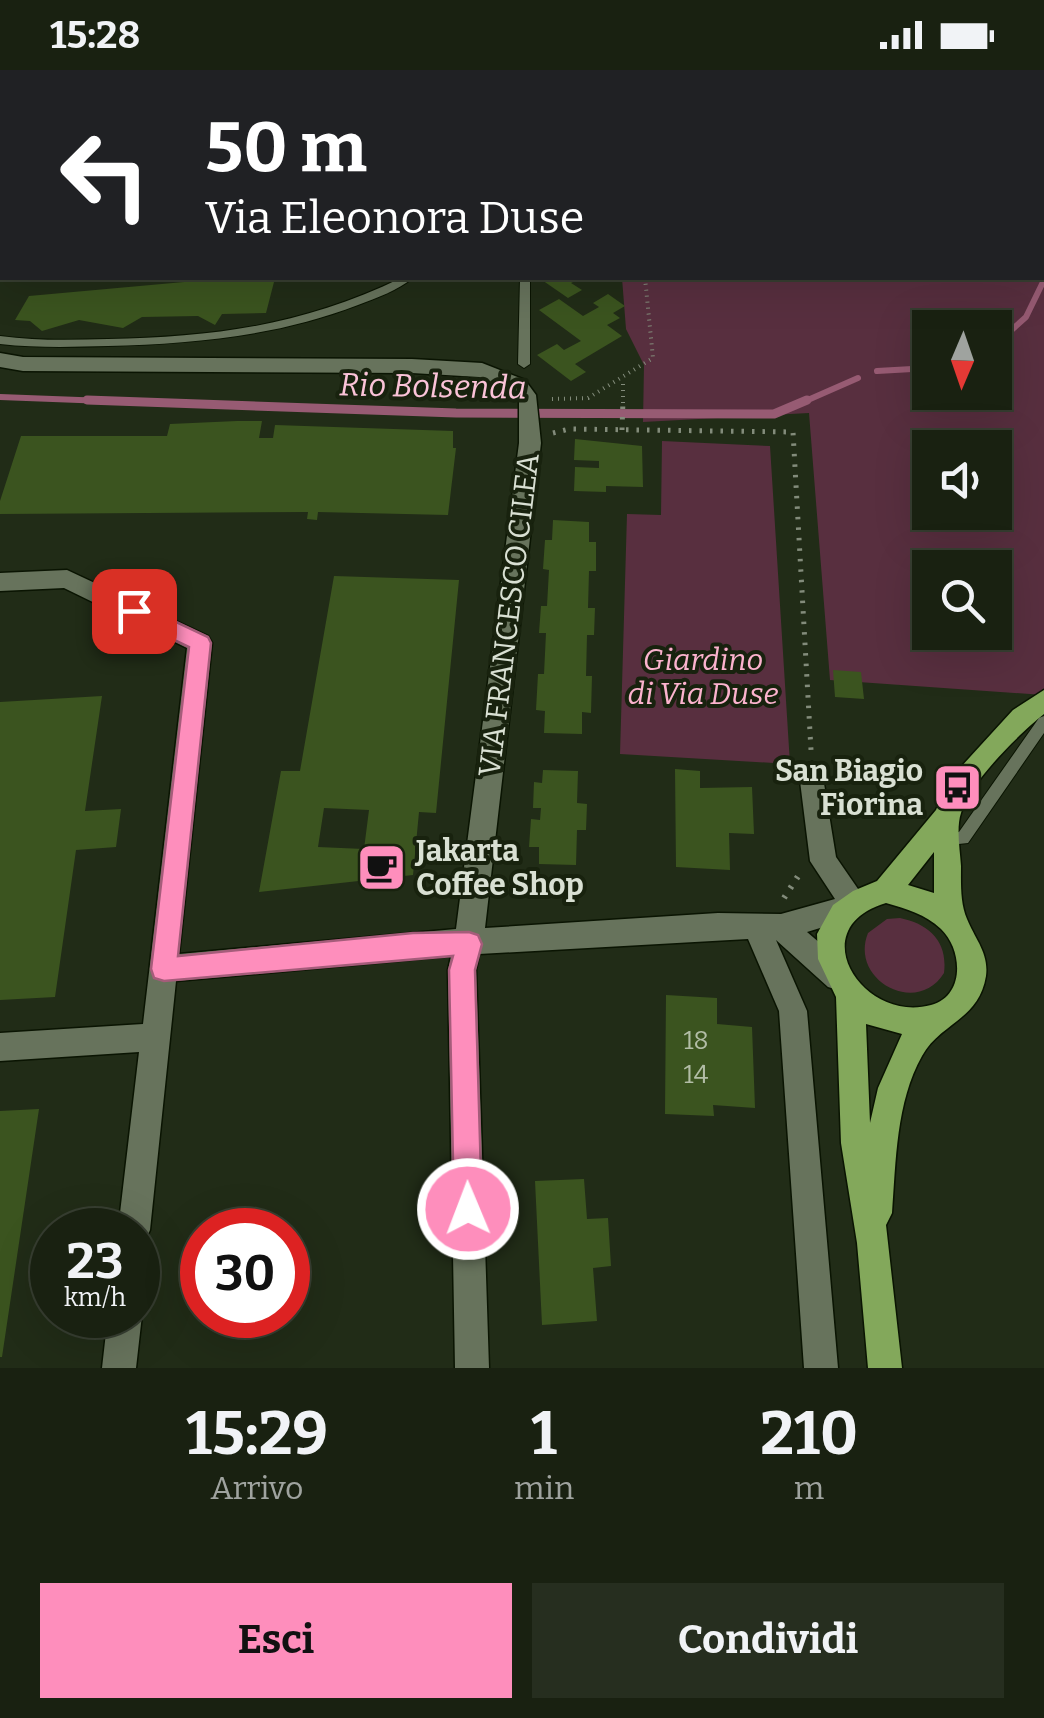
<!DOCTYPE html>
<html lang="it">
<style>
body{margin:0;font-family:Bitter,serif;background:#262e1f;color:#f1f3f6;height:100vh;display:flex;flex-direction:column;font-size:38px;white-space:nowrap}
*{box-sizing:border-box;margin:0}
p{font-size:32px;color:#9fa39f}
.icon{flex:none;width:55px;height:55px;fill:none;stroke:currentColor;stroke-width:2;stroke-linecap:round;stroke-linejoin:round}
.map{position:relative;height:1298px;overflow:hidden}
.panel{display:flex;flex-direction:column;background:#192111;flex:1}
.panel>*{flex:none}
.guide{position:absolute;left:0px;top:0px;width:1045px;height:210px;box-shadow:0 10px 40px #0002,0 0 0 2px #373e31;background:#202124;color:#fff;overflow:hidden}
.needle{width:65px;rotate:182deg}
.tools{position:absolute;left:912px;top:240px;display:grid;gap:20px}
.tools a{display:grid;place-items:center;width:100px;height:100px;border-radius:0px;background:#192111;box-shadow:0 10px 40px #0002,0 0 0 2px #373e31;font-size:50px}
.speed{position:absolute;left:30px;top:1138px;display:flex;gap:20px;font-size:50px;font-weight:700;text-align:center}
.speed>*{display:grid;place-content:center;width:130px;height:130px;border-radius:50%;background:#192111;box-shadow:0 10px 40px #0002,0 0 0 2px #373e31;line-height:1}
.speed small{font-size:25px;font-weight:400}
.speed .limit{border:15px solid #d22;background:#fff;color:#111}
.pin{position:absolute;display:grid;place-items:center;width:85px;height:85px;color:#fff;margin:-42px;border-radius:20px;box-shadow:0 5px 15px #0006}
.me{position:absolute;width:110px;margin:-55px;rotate:359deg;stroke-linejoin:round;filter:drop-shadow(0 0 8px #0008)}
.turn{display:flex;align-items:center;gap:35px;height:210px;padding:0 40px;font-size:45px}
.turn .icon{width:130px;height:130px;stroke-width:2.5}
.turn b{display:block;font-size:70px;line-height:85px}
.eta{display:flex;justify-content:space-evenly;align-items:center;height:170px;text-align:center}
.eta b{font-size:60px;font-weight:700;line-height:70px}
.action{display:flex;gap:20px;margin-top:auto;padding:20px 40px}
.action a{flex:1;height:115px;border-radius:0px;background:#fe8ebc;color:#111;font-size:40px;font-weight:700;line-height:115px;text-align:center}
.action a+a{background:#262e1f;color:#f1f3f6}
.status{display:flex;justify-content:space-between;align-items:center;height:70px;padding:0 50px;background:#192111;direction:ltr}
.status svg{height:28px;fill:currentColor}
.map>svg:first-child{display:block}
</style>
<div class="status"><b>15:28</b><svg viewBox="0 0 49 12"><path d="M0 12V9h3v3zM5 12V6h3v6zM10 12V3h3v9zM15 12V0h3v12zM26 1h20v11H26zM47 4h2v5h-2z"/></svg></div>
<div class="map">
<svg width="1044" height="1298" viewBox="0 0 1044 1298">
<rect width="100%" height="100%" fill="#212c17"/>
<path fill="#582f3f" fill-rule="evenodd" d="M743 0H1044V625L830 610 809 343 643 352 644 295 626 259 622 208H1042V2H716ZM930 258H995V322H930ZM930 378H995V442H930ZM930 498H995V562H930Z
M662 371 770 376 790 694 620 684 627 444 661 445Z
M900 848C929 854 948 871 944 903 917 947 849 910 868 863L887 849Z"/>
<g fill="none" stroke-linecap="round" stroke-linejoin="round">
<path stroke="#975b73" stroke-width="6" d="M995 275 1026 247 1044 210
M877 301 930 298
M0 327 158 333
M801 333 858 308"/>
<path stroke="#975b73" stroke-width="9" d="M87 330 456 343 774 344 807 330"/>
</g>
<path fill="#3b541f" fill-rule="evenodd" d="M539 208H581L571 213 582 220 568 228Z
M195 211 274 212 266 243 222 244 215 255 198 246 142 247 123 258 79 250 42 261 30 251 15 250 29 226Z
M608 224 625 236 613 243 620 248 607 255 622 266 575 294 586 302 571 311 537 285 557 274 564 280 581 271 539 240 559 229 583 246 599 237 593 233Z
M237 351H262L259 368H273L275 355 453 361V378H456L448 445 318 442 317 450 307 449 308 442 0 444V431L21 366H167L170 354Z
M575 369 642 376 643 417 606 416V422L574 421 575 397 599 398V391L574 390Z
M553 450 589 452V472H596V501H589L588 538H595L594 565H587L586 606H592L591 643 582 642V664L544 663 545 641 536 640 538 604H544L546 563H539L541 536H547L549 500 543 499 545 470H552Z
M334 506 459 510 436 743 419 742 413 805 259 822 281 701H300ZM324 738 369 740 364 779 318 777Z
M833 600 861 602 864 629 835 627Z
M102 626 85 741 121 739 116 777 76 780 55 927 0 930V632Z
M675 699 700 701V718L752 717 754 764 729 763 730 800 676 797Z
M543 700 578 701 577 733 587 734 586 760H577L576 795 539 794V777H529L531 749 540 750 541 738H533L534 712 542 713Z
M666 925 717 928V954L752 957 755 1038 713 1035 714 1046 665 1044Z
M39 1039 2 1287H0V1041Z
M584 1109 587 1149 608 1148 611 1196 593 1198 597 1251 542 1255 535 1111Z"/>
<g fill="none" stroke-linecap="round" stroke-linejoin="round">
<defs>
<path id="service" d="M401 208H413C398 220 377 228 358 235 278 266 193 274 108 276 72 277 36 278 0 274V266C36 271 72 270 108 269 215 267 304 255 401 208Z
M520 208H530V294L524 298 518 294Z
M1044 646V663L968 773 949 775 944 774 942 769 944 764 959 762 1039 648Z"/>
<path id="minor" d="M0 283 23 287 412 289 482 293 525 310 536 325 541 373 485 858 718 843 781 844 835 829 810 791 799 703 803 695 812 692 821 695 836 787 867 832 856 847 807 862 848 897 852 907 848 917 838 920 828 917 776 870 807 941 838 1298H804L779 941 748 869 479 884 476 900 489 1298H455L448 900 451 886 176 911 150 1160 145 1171 138 1175V1160H118L139 982 0 991V963L143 954 187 578 64 518 0 521V503L67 500 208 566 212 573 179 884 456 859 519 373V331L511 320 479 307 412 303 23 301 0 297Z
M138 1235 142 1245 136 1298H102L108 1245H138Z"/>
<path id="primary" d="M1044 620V644C1019 664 970 712 961 743 956 758 960 780 961 796 961 813 960 833 967 849 975 869 989 883 986 906 979 950 940 953 922 986 896 1032 896 1091 892 1143L886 1155 902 1298H868L857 1173 841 1073 836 927 818 889 817 864 833 835 853 821 877 811 936 740 949 710 1013 640ZM934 782V823L908 815ZM886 833C907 839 925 844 941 859 963 880 965 926 931 935 863 954 801 858 886 833ZM866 954 902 964 878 1018 870 1053Z"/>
</defs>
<use href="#service" stroke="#0a1402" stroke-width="2"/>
<use href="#minor" stroke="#0a1402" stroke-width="3"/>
<use href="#primary" stroke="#0a1402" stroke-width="3"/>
<path stroke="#838c7b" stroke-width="4" stroke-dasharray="1 5" stroke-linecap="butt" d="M599 0 607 2
M552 329 588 328 653 288 645 208
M623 333V310"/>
<path stroke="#838c7b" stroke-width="5" stroke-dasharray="2.5 8" stroke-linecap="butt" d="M622 360 623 330
M553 363 569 359 793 362 811 680"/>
<path stroke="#838c7b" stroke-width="6" stroke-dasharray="2.5 9" stroke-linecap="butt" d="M784 828 802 800"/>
<use href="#service" fill="#67735c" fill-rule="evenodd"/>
<use href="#minor" fill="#67735c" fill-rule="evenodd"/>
<use href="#primary" fill="#83a85b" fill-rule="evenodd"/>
</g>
<path fill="#fe8ebc" stroke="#a55c7a" stroke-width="2.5" d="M134 532 208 567 211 573 178 886 413 863 469 862 478 865 482 874 475 900 482 1139 478 1149 468 1153 458 1149 454 1139 449 900 453 886 164 911 154 908 151 899 189 577 126 547 123 541 126 535Z"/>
<defs>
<symbol id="bus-square" viewBox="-11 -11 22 22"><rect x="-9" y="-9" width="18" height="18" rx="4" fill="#fe8ebc" stroke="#18220e"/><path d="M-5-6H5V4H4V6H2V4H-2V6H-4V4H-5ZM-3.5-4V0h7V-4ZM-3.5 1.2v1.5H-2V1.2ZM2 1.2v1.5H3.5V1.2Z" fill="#111"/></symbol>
<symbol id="cafe-square" viewBox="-11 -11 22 22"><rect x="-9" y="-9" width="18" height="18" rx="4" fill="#fe8ebc" stroke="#18220e"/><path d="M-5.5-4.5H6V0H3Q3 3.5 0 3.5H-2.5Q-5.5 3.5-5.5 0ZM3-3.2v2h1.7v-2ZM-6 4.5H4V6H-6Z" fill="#111"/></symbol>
</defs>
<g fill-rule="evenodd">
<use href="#bus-square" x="930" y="690" width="55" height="55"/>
<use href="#cafe-square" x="354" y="770" width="55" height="55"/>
</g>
<g text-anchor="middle" stroke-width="8" stroke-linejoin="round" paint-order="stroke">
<g font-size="25" fill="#b2bda6">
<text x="696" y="979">18</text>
<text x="696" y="1013">14</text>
</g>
<g font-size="30" fill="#d9e0d3" stroke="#18220e">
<text transform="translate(509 545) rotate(-83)" y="10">VIA FRANCESCO CILEA</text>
</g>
<g font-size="30" font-style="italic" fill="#fcb3ce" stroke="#18220e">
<text x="703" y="600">Giardino<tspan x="703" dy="34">di Via Duse</tspan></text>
</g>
<g font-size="30" font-weight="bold" fill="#d9e0d3" stroke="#18220e" text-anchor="end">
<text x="923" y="711">San Biagio<tspan x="923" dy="34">Fiorina</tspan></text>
<text x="416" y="791" text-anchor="start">Jakarta<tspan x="416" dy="34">Coffee Shop</tspan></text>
</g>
<g font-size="32" font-style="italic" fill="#fbc3d8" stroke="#18220e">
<text transform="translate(433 316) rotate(1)" y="11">Rio Bolsenda</text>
</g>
</g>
</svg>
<div class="tools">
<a><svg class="needle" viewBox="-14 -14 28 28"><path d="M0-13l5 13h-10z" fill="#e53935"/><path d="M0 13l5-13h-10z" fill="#9fa39f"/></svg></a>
<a><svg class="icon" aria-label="sound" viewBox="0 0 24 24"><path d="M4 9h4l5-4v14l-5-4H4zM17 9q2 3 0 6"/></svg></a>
<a><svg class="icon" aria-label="search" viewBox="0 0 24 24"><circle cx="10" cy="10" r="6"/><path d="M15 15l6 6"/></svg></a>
</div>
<div class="speed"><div>23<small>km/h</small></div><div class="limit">30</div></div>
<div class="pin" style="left:134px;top:541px;background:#d93025"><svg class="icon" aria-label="arrive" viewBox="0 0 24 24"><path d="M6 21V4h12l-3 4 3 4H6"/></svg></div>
<svg class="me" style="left:468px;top:1139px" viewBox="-20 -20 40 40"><circle r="17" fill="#fe8ebc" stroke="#fff" stroke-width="3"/><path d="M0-11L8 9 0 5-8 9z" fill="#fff"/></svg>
<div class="guide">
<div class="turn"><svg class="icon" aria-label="left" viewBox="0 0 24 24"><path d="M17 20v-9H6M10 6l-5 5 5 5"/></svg><div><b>50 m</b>Via Eleonora Duse</div></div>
</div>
</div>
<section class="panel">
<div class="eta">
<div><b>15:29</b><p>Arrivo</p></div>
<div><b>1</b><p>min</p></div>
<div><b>210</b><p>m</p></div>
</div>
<div class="action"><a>Esci</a><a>Condividi</a></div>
</section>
